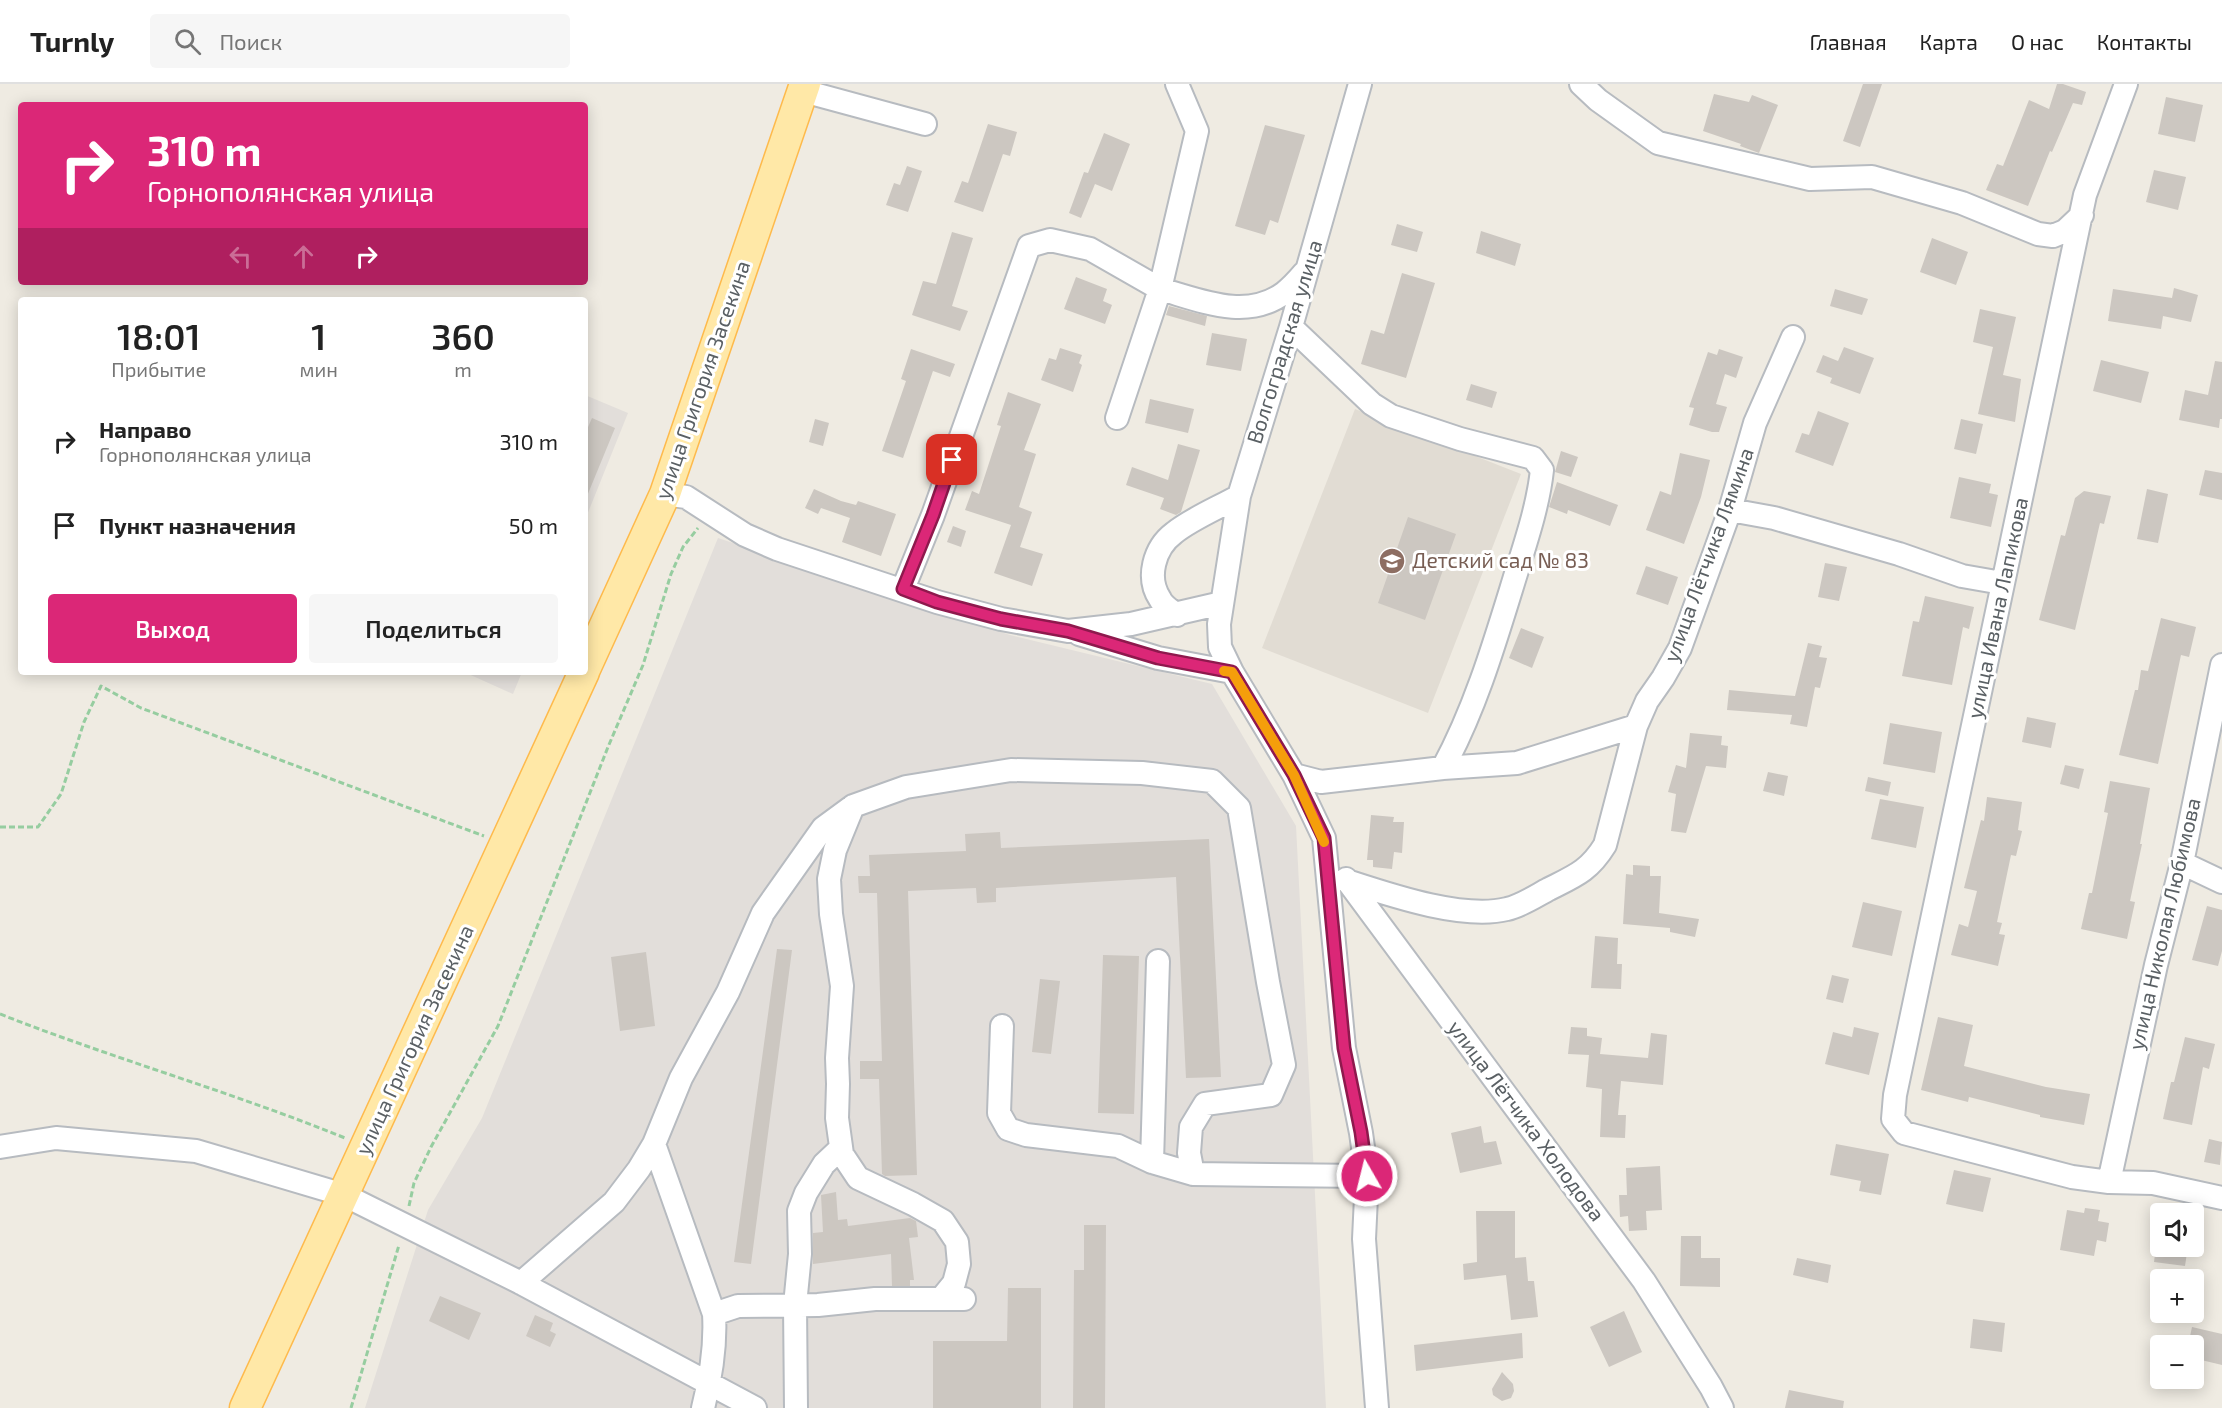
<!DOCTYPE html>
<html lang="ru">
<meta charset="utf-8">
<style>
body{margin:0;font-family:"Exo 2",sans-serif;background:#f6f6f6;color:#222;height:100vh;display:flex;flex-direction:column;font-size:22px;white-space:nowrap}
*{box-sizing:border-box;margin:0}
p{font-size:20px;color:#767676}
.icon{flex:none;width:33px;height:33px;fill:none;stroke:currentColor;stroke-width:2;stroke-linecap:round;stroke-linejoin:round}
.map{position:relative;flex:1;overflow:hidden}
.drawer{position:absolute;left:18px;top:213px;width:570px;height:378px;display:flex;flex-direction:column;background:#fff;border-radius:6px;box-shadow:0 3px 15px #0003}
.drawer>*{flex:none}
.guide{position:absolute;left:18px;top:18px;width:570px;height:183px;border-radius:6px;box-shadow:0 3px 15px #0003;background:#db2777;color:#fff;overflow:hidden}
.tools{position:absolute;left:2150px;top:1119px;display:grid;gap:12px}
.tools a{display:grid;place-items:center;width:54px;height:54px;border-radius:6px;background:#fff;box-shadow:0 3px 15px #0003;font-size:30px}
.pin{position:absolute;display:grid;place-items:center;width:51px;height:51px;color:#fff;margin:-26px;border-radius:12px;box-shadow:0 3px 9px #0006}
.me{position:absolute;width:66px;margin:-33px;rotate:352deg;stroke-linejoin:round;filter:drop-shadow(0 0 4px #0008)}
.turn{display:flex;align-items:center;gap:21px;height:126px;padding:0 30px;font-size:27px}
.turn .icon{width:78px;height:78px;stroke-width:2.5}
.turn b{display:block;font-size:42px;line-height:51px}
.lanes{display:flex;align-items:center;height:57px;padding:0 30px;background:#0003;justify-content:center;gap:30px;direction:ltr}
.lanes .off{opacity:.35}
.eta{display:flex;justify-content:space-evenly;align-items:center;height:102px;text-align:center}
.eta b{font-size:36px;font-weight:600;line-height:42px}
.cta{display:flex;gap:12px;margin-top:auto;padding:12px 30px}
.cta a{flex:1;height:69px;border-radius:6px;background:#db2777;color:#fff;font-size:24px;font-weight:600;line-height:69px;text-align:center}
.cta a+a{background:#f6f6f6;color:#222}
ul{padding:0;list-style:none}
li{display:flex;align-items:center;gap:18px;height:84px;padding:0 30px}
li div{flex:1}
li b{display:block;font-size:22px}
li em{font-style:normal}
header{display:flex;align-items:center;gap:36px;box-sizing:border-box;height:84px;padding:0 30px;background:#fff;border-bottom:2px solid #e0e0e0}
header strong{font-size:28px}
nav{display:flex;gap:33px;margin-inline-start:auto;font-size:21px}
.search{width:420px;height:54px;background:#f6f6f6;display:flex;align-items:center;gap:15px;box-sizing:border-box;padding:0 21px;border-radius:6px;color:#767676;font-size:22px}
.map>svg:first-child{display:block}
</style>
<header>
<strong>Turnly</strong>
<div class="search"><svg class="icon" aria-label="search" viewBox="0 0 24 24"><circle cx="10" cy="10" r="6"/><path d="M15 15l6 6"/></svg>Поиск</div>
<nav><a>Главная</a><a>Карта</a><a>О нас</a><a>Контакты</a></nav>
</header>
<div class="map">
<svg width="2222" height="1324" viewBox="0 0 2222 1324">
<rect width="100%" height="100%" fill="#efebe2"/>
<path fill="#e2deda" d="M585 311 628 329 585 436Z
M718 454 1010 551 1212 600 1296 742 1326 1324H365L428 1126 482 1034Z
M464 588H522L513 610Z"/>
<path fill="#e1dcd3" d="M1355 325 1521 390 1428 629 1262 564Z"/>
<path fill="#ccc7c1" d="M1863 0H1882L1860 63 1843 57Z
M2057 0H2063L2086 8 2082 21 2073 19 2052 68 2050 67 2028 122 1986 106 1997 80 2003 82 2029 16 2049 25Z
M1714 10 1749 18 1752 11 1778 21 1759 69 1740 62 1741 60 1703 47Z
M2166 13 2203 21 2195 58 2158 50Z
M988 40 1017 48 1010 72 1003 70 983 128 954 118 962 97 968 99Z
M1265 41 1305 51 1278 139 1270 136 1265 151 1235 142Z
M1104 49 1130 60 1112 107 1095 100 1081 134 1069 129 1084 88 1088 89Z
M907 82 922 87 908 128 886 121 894 99 900 101Z
M2154 86 2186 93 2178 126 2146 118Z
M1397 140 1423 148 1417 168 1391 161Z
M1481 147 1521 160 1515 182 1476 169Z
M952 148 973 154 952 222 968 227 960 247 912 231 923 197 936 200Z
M1932 154 1968 168 1956 201 1920 188Z
M1402 189 1435 199 1406 294 1361 280 1371 246 1384 250Z
M1076 193 1107 205 1103 217 1112 221 1105 240 1064 225Z
M2174 204 2198 211 2191 238 2163 232 2161 245 2108 237 2113 205 2172 214Z
M1835 205 1868 215 1862 231 1830 222Z
M1169 222 1207 232 1205 242 1166 231Z
M1980 225 2016 233 2003 291 2021 295 2015 338 1978 330 1993 263 1973 258Z
M1212 249 1247 255 1241 287 1206 281Z
M1844 263 1874 274 1860 310 1830 299 1832 294 1816 288 1823 271 1838 277Z
M1060 264 1082 271 1079 279 1082 281 1073 308 1041 296 1049 274 1056 276Z
M911 265 955 280 950 293 933 287 903 374 882 367 906 297 901 295Z
M1719 265 1743 273 1736 294 1725 290 1716 320 1727 323 1719 348H1712L1689 341 1694 324 1689 323 1708 268 1717 271Z
M2101 276 2149 288 2141 319 2093 307Z
M2215 277 2222 278V335H2220L2219 344 2179 336 2185 306 2208 311Z
M1471 300 1497 308 1492 324 1466 316Z
M1008 308 1041 320 1024 366 1036 370 1019 423 1032 428 1020 463 1043 470 1032 502 994 489 1011 441 965 426 972 407 979 410 1001 342 997 341Z
M1150 315 1194 325 1188 349 1145 339Z
M1818 327 1849 339 1833 382 1795 368 1802 349 1809 351Z
M592 334 615 344 585 417V350Z
M815 335 829 339 823 362 809 358Z
M1961 335 1983 340 1976 370 1954 365Z
M1178 360 1200 366 1181 428 1176 431 1160 425 1164 414 1126 401 1132 383 1168 396Z
M1561 367 1578 373 1571 393 1555 388Z
M1680 369 1710 376 1701 413 1684 460 1646 446 1660 407 1671 411Z
M2205 386 2222 389V416L2199 411Z
M1959 393 1991 400 1989 409 1998 411 1991 443 1950 434Z
M1557 398 1618 421 1610 442 1568 426 1567 430 1549 423Z
M814 405 841 417 856 421 858 417 896 430 881 472 842 458 850 434 821 424 818 430 805 424Z
M2147 405 2168 410 2158 459 2137 455Z
M2084 407 2111 412 2104 440 2100 439 2075 546 2039 536 2061 451 2065 452 2075 414Z
M1408 433 1456 450 1425 536 1378 519Z
M953 442 966 447 961 463 947 458Z
M1825 479 1847 483 1839 517 1818 513Z
M1646 482 1678 493 1668 521 1636 510Z
M1925 512 1974 523 1969 545 1963 543 1952 601 1902 592 1913 537 1919 538Z
M2161 534 2196 543 2189 573 2181 571 2158 680 2119 671 2135 606H2138L2141 586 2148 587Z
M1521 544 1544 553 1532 584 1509 574Z
M1808 559 1822 562 1819 573 1827 574 1820 604 1815 603 1807 643 1790 640 1792 631 1727 626 1729 606 1795 612Z
M2027 633 2056 639 2051 664 2022 658Z
M1890 639 1942 648 1935 689 1883 680Z
M1690 649 1722 652 1721 661 1728 662 1726 684 1706 682 1686 749 1671 747 1676 710 1668 708 1676 681 1686 684Z
M2065 681 2084 685 2079 705 2060 700Z
M1768 688 1788 692 1784 712 1763 707Z
M1868 693 1891 698 1888 712 1865 707Z
M2110 697 2150 704 2140 760H2142L2130 817 2135 818 2127 855 2081 845 2089 809H2092L2108 729 2104 728Z
M1987 713 2022 718 2018 746 2022 747 2016 772 2011 771 1997 838 2002 839 1999 850 2005 851 1998 882 1951 871 1959 840 1968 843 1977 807 1964 804 1981 736 1984 737Z
M1880 715 1924 723 1916 764 1871 755Z
M1371 731 1394 733 1393 738H1404L1402 769 1394 768 1392 785 1373 783V776H1367Z
M1000 748 1001 764 1209 755 1221 993 1186 994 1176 793 996 804V818L977 819 976 804 908 807 917 1091 885 1092 882 1090 879 995H860V977H882L877 809H859L858 792H870L869 771 966 767 965 750Z
M1633 781 1650 782V792H1661L1659 829 1699 835 1695 853 1670 848V844L1623 840 1626 790 1633 791Z
M1863 818 1902 827 1892 872 1852 863Z
M2207 822 2222 826V867L2218 882 2192 876Z
M1595 852 1618 854 1617 880H1622L1621 905 1591 904Z
M777 865 792 866 751 1180 734 1178Z
M646 868 655 942 620 947 611 873Z
M1103 871 1139 872 1134 1030 1098 1029Z
M1832 891 1849 895 1843 919 1826 915Z
M1040 895 1060 897 1051 970 1032 968Z
M1938 933 1973 941 1964 982 2046 1003 2090 1010 2084 1041 2040 1033V1031L1969 1013 1968 1018 1921 1006Z
M1571 943 1587 944V952L1602 954 1600 970 1648 974 1651 949 1667 951 1663 1001 1621 997 1618 1031H1626L1625 1054 1600 1053 1602 1005 1586 1003 1589 971 1568 970Z
M1854 943 1879 949 1869 991 1825 980 1833 948 1852 953Z
M2185 953 2215 960 2209 985 2203 983 2192 1041 2163 1035 2171 998H2174Z
M1481 1042 1484 1059 1496 1057 1502 1080 1460 1089 1451 1049Z
M2209 1055 2222 1058 2220 1081 2204 1078Z
M1836 1060 1889 1070 1881 1111 1859 1107 1861 1097 1830 1091Z
M1660 1082 1662 1126 1646 1127 1647 1146 1629 1147 1628 1132 1620 1133 1619 1111H1627L1626 1084Z
M1954 1086 1991 1094 1983 1128 1946 1120Z
M836 1108 838 1136 847 1135 848 1142 910 1134 916 1137 918 1153 909 1154 914 1196H910V1202H892L891 1170 813 1180V1149L823 1148 821 1111Z
M2085 1124 2100 1126 2098 1137 2109 1139 2106 1158 2097 1156 2094 1172 2060 1166 2067 1126 2084 1129Z
M1476 1127H1515V1174L1526 1173 1528 1197H1534L1538 1233 1511 1236 1506 1191 1464 1196 1463 1180 1477 1178Z
M1084 1141H1106L1105 1324H1073L1074 1186H1084Z
M1681 1152H1701V1174H1720V1203L1680 1202Z
M2156 1162H2188L2185 1182 2154 1178Z
M1797 1174 1831 1181 1828 1199 1793 1191Z
M1008 1204H1041V1324H933V1257H1007Z
M440 1212 481 1229 469 1256 429 1237Z
M1624 1227 1642 1268 1609 1283 1590 1243Z
M535 1231 553 1239 550 1247 556 1250 550 1263 526 1252Z
M1973 1235 2005 1239 2002 1268 1970 1264Z
M2192 1243 2222 1250V1281L2193 1274V1262H2188Z
M1522 1249 1523 1274 1416 1287 1414 1261Z
M1502 1288 1513 1300 1514 1307 1511 1314 1502 1317 1493 1311 1492 1305Z
M1789 1306 1844 1317 1843 1324H1785Z"/>
<g fill="none" stroke-linecap="round" stroke-linejoin="round">
<defs>
<path id="minor" d="M1177 0 1197 47 1160 205C1200 216 1246 237 1284 209 1292 203 1298 196 1304 189
M1360 0 1291 243 1239 412 1219 540 1220 563 1232 588 1294 691 1324 754 1344 964 1361 1049 1367 1092 1364 1155 1377 1324
M1581 0 1598 16 1658 59 1810 95 1872 93 1962 119 2038 150 2053 152 2065 147 2082 131
M2126 0 2085 111 1895 1011 1893 1035 1904 1049 2072 1093 2109 1098 2153 1099 2222 1114
M803 7 925 40
M1291 243 1372 320 1391 332 1460 355 1533 374 1542 386C1538 423 1525 460 1514 496 1494 561 1475 625 1443 684
M665 410 686 413 745 451 777 465 937 518 1001 535 1068 547 1131 540 1222 519
M1730 426 1774 434 1899 470 1962 492 2002 499
M903 505 933 431 1029 162 1050 156 1090 165 1160 205 1117 334
M1177 531C1171 526 1163 522 1160 515 1146 494 1154 464 1174 449 1191 435 1220 423 1239 412
M1079 550 1158 574 1232 588
M1294 691 1321 698 1443 684 1517 679 1636 642
M853 722 835 766 829 795 831 830 842 902 837 974 838 1000 837 1034 842 1070 858 1094 913 1120 943 1137 957 1158 959 1180 954 1199 941 1215
M2182 779 2222 798
M1346 795 1644 1197 1711 1303 1722 1324
M1347 797C1390 811 1463 836 1507 825 1521 822 1536 812 1549 805 1575 792 1589 787 1605 761L1636 642 1647 617 1663 594 1680 564 1730 426 1755 339 1793 253
M1002 942 999 1029 1008 1045 1026 1051 1118 1062 1152 1078 1193 1090
M654 1060 714 1230C716 1263 711 1293 703 1324
M0 1063 56 1054 196 1067 344 1111 521 1199 755 1324
M1152 1078 1158 877
M2109 1098 2156 881 2182 779 2222 581
M521 1199 614 1118 639 1085 654 1060 681 994 728 908 763 829 823 744 853 722 906 703 1011 686 1142 689 1212 697 1239 724 1268 898 1284 981 1271 1011 1205 1020 1191 1043 1189 1069 1193 1090 1367 1092
M714 1230 738 1222 818 1221 875 1215H964
M796 1324 795 1221 800 1170 799 1127 806 1109 824 1080 841 1064"/>
<path id="major" d="M585 585 665 410 805 0
M245 1324 584 588"/>
</defs>
<use href="#minor" stroke="#b7bbc0" stroke-width="26"/>
<use href="#major" stroke="#feba4c" stroke-width="33"/>
<path stroke="#96cda0" stroke-width="3" stroke-dasharray="6 3" stroke-linecap="butt" d="M0 743H38L61 710 84 638 101 602 141 624 484 752
M0 930C114 975 232 1008 345 1054
M409 1122 414 1099 431 1063 498 942 608 663 643 581 671 490 683 463 698 444
M351 1324 399 1161"/>
<use href="#minor" stroke="#fff" stroke-width="22"/>
<use href="#major" stroke="#ffe8a7" stroke-width="30"/>
</g>
<g fill="none" stroke-linecap="round" stroke-linejoin="round">
<defs>
<path id="route" d="M952 376 933 431 903 505 937 518 1001 535 1068 547 1158 574 1232 588 1294 691 1324 754 1344 964 1361 1048 1367 1092"/>
</defs>
<use href="#route" stroke="#8e194d" stroke-width="15"/>
<use href="#route" stroke="#db2777" stroke-width="10"/>
<path stroke="#f59e0b" stroke-width="10" d="M1224 587 1232 588 1294 691 1324 758"/>
</g>
<defs>
<symbol id="school-disc" viewBox="-11 -11 22 22"><circle r="9.5" fill="#8d6e63" stroke="#fff"/><path d="M0-5L7-2L0 1L-7-2ZM-4 1L0 2.5L4 1V4Q0 6-4 4Z" fill="#fff"/></symbol>
</defs>
<g fill-rule="evenodd">
<use href="#school-disc" x="1377" y="462" width="30" height="30"/>
</g>
<g text-anchor="middle" stroke-width="6" stroke-linejoin="round" paint-order="stroke">
<g font-size="21" fill="#5a6064" stroke="#fff">
<text transform="translate(1285 258) rotate(-73)" y="7">Волгоградская улица</text>
<text transform="translate(703 296) rotate(-71)" y="7">улица Григория Засекина</text>
<text transform="translate(1709 471) rotate(-70)" y="7">улица Лётчика Лямина</text>
<text transform="translate(1998 524) rotate(-78)" y="7">улица Ивана Лапикова</text>
<text transform="translate(2165 840) rotate(-77)" y="7">улица Николая Любимова</text>
<text transform="translate(415 956) rotate(-65)" y="7">улица Григория Засекина</text>
<text transform="translate(1526 1037) rotate(53)" y="7">улица Лётчика Холодова</text>
</g>
<g font-size="21" fill="#785e54" stroke="#fff" text-anchor="start">
<text x="1412" y="484">Детский сад № 83</text>
</g>
</g>
</svg>
<div class="tools">
<a><svg class="icon" aria-label="sound" viewBox="0 0 24 24"><path d="M4 9h4l5-4v14l-5-4H4zM17 9q2 3 0 6"/></svg></a>
<a>+</a>
<a>−</a>
</div>
<div class="pin" style="left:952px;top:376px;background:#d93025"><svg class="icon" aria-label="arrive" viewBox="0 0 24 24"><path d="M6 21V4h12l-3 4 3 4H6"/></svg></div>
<svg class="me" style="left:1367px;top:1092px" viewBox="-20 -20 40 40"><circle r="17" fill="#db2777" stroke="#fff" stroke-width="3"/><path d="M0-11L8 9 0 5-8 9z" fill="#fff"/></svg>
<div class="guide">
<div class="turn"><svg class="icon" aria-label="right" viewBox="0 0 24 24"><path d="M7 20v-9h11M14 6l5 5-5 5"/></svg><div><b>310 m</b>Горнополянская улица</div></div>
<div class="lanes"><svg class="icon off" aria-label="left" viewBox="0 0 24 24"><path d="M17 20v-9H6M10 6l-5 5 5 5"/></svg><svg class="icon off" aria-label="ahead" viewBox="0 0 24 24"><path d="M12 20V5M6 11l6-6 6 6"/></svg><svg class="icon" aria-label="right" viewBox="0 0 24 24"><path d="M7 20v-9h11M14 6l5 5-5 5"/></svg></div>
</div>
<section class="drawer">
<div class="eta">
<div><b>18:01</b><p>Прибытие</p></div>
<div><b>1</b><p>мин</p></div>
<div><b>360</b><p>m</p></div>
</div>
<ul>
<li><svg class="icon" aria-label="right" viewBox="0 0 24 24"><path d="M7 20v-9h11M14 6l5 5-5 5"/></svg><div><b>Направо</b><p>Горнополянская улица</p></div><em>310 m</em></li>
<li><svg class="icon" aria-label="arrive" viewBox="0 0 24 24"><path d="M6 21V4h12l-3 4 3 4H6"/></svg><div><b>Пункт назначения</b></div><em>50 m</em></li>
</ul>
<div class="cta"><a>Выход</a><a>Поделиться</a></div>
</section>
</div>
